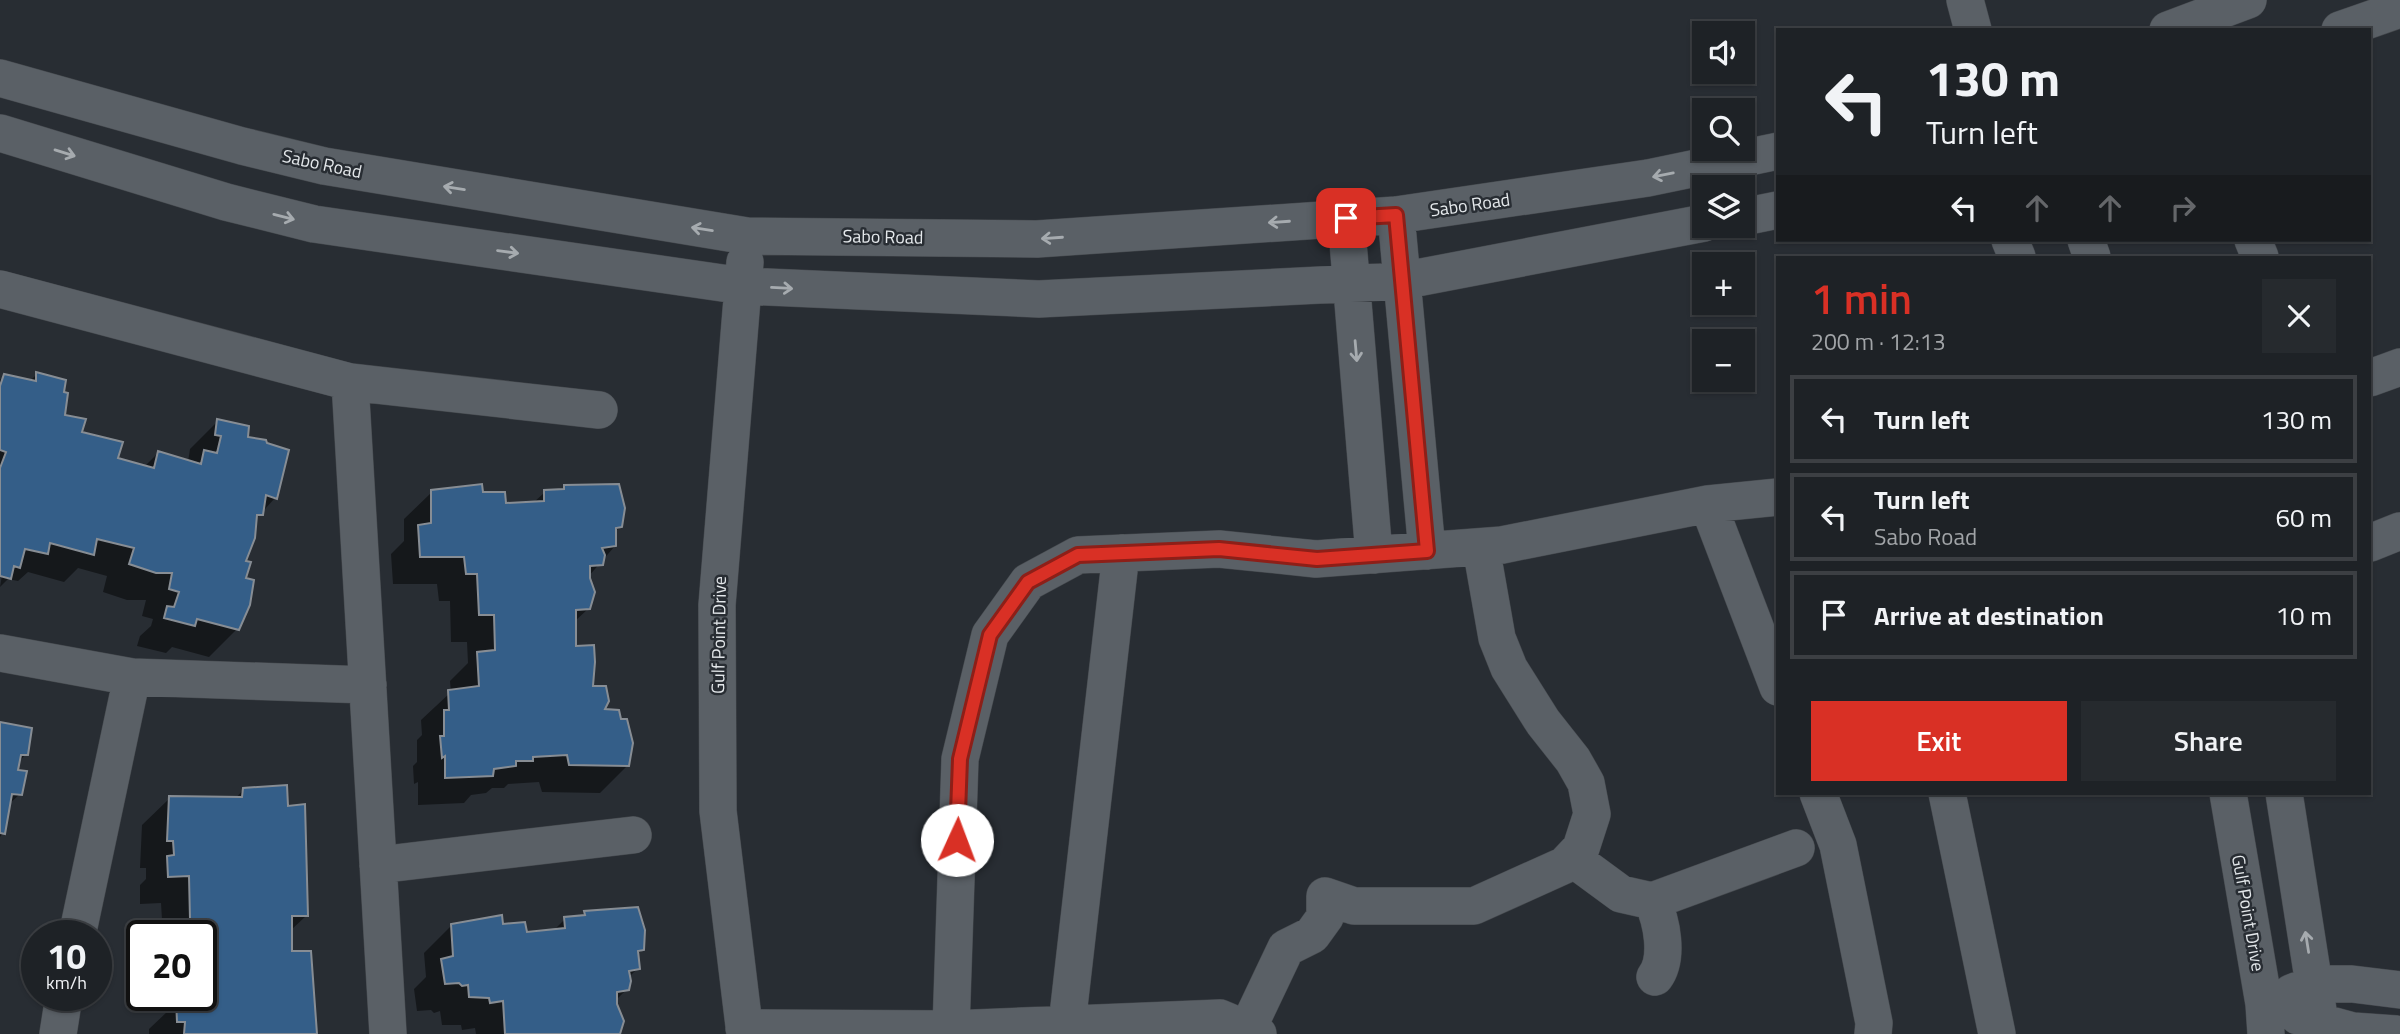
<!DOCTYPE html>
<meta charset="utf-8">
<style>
body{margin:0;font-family:"Titillium Web",sans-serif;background:#262a2e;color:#f1f3f6;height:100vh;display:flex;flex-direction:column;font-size:26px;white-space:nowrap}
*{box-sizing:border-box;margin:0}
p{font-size:23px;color:#a1a4a7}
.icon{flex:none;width:38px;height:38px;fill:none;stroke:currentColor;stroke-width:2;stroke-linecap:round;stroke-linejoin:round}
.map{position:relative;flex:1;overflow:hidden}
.drawer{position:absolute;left:1776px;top:256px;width:595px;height:539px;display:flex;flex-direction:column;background:#1e2226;border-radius:0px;box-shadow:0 2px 5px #0004,0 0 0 2px #3c3f43}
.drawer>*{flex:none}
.hud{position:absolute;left:1776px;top:28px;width:595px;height:214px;border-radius:0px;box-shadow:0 2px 5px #0004,0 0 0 2px #3c3f43;background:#1e2226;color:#f1f3f6;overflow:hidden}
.tools{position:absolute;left:1692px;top:21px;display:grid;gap:14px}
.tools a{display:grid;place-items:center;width:63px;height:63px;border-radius:0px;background:#1e2226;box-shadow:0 2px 5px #0004,0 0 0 2px #3c3f43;font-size:35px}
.speed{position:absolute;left:21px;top:920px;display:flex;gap:14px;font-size:35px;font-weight:700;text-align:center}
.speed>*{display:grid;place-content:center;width:91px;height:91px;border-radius:50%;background:#1e2226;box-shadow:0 2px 5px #0004,0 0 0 2px #3c3f43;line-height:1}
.speed small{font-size:18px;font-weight:400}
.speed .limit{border:4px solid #111;border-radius:10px;background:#fff;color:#111}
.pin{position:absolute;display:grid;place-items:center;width:60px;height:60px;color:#fff;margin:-30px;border-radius:14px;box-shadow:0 4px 10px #0006}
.me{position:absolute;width:77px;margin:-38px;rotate:2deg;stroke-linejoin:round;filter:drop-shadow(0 0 5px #0008)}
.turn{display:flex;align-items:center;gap:24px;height:147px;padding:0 35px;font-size:32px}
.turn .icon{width:91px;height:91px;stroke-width:2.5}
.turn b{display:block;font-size:49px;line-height:60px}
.lanes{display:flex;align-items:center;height:66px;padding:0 35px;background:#0003;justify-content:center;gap:35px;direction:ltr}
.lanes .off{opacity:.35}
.round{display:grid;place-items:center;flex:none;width:74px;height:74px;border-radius:0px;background:#262a2e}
.overview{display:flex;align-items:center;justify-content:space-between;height:119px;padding:0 35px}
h1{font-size:42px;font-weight:600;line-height:52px;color:#d93025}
.button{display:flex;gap:14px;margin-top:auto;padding:14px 35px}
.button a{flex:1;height:80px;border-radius:0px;background:#d93025;color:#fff;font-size:28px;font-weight:600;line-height:80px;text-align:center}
.button a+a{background:#262a2e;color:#f1f3f6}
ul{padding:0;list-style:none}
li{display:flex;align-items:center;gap:21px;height:88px;margin:0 14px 10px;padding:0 21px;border:4px solid #3c3f43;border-radius:0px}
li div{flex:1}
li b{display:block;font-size:26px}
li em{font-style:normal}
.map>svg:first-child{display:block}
</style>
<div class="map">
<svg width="2400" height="1034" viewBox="0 0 2400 1034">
<rect width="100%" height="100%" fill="#282d33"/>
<path fill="#0007" d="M37 374 63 416 79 433 116 459 144 467 158 453 188 462 190 449 218 421 246 438 275 498 255 520 244 562 237 629 209 657 172 647 166 653 137 646 140 636 151 626 153 619 142 616 146 600H127L103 592 107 576 78 568 64 582 28 572 18 581 8 579 0 587 2 575 0 574V380L5 376 30 381Z
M565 487 621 526 614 533 615 546 588 577V609L574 622V648L628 765 600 793 542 792 539 782 508 784 504 788H492L486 793 471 795 464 803 418 805V782L414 784 413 766 417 762V740L422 735 421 720 451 692 450 681 468 663 467 642H451L450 601H439L437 584H393L391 554 404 541V519L432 492 481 494 505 504 533 503 545 492 561 491Z
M0 723 26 754 18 763 16 772 20 794 8 805 3 833 0 837Z
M243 790 286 807 306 916 290 931V952L315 1034H149V1029L168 1011 167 996H201V936H163L161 903 140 904V885L146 879V868H140L142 825 170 798 235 799Z
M585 913 643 949 636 956 638 968 628 978 627 989 615 1001 619 1034H476L475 1028 462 1030 461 1025H442L440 1011 434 1013 431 1010 417 1011 414 989 426 977 424 953 452 925H501L525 934 553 931 565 919 580 917Z"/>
<path fill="#345e88" stroke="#878d94" stroke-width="2" d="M36 372 66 380 64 392 68 393 65 415 86 419 82 432 123 442 118 458 154 468 158 451 201 464 204 450 217 453 221 436 215 435 217 419 249 426 248 437 266 440 267 443 289 450 277 499 266 495 263 515H257L255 538 246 561 251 562 246 578 254 580 250 605 239 630 197 619 195 626 164 618 167 606 174 607 179 592 169 589 172 573H156L129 564 134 548 97 539 94 555 50 543 48 554 25 549 20 568 14 566 11 579 0 576V468L6 452 0 450V386L4 374 36 381Z
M482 484 483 492H505L506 503 544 501V490L564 489V485L619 484 625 508 622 527 616 528V546L602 548 605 555 603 565 590 566V578L595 592 590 609 576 610V646L594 645 595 662 593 686H606L609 701 605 709 619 710 621 719H627L633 743 629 766 569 765 567 755 533 757V761H516V766L494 769 493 776 445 778V756L442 758 440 736H444V710H449L448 690 479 686 477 652 495 650 494 615H479L477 574H466L464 557H420L418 525 431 523V490Z
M0 722 32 728 28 755H21L18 770 27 771 22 795 12 794 5 834 0 833Z
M287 785 288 806 305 804 308 916H292V951H311L317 1034H184L185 1022H177L176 999 201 996V955L208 954 207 919H190L189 876 168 877 167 856 174 855 173 841H167L169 796 242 797 243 788Z
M638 907 645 930 644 950 638 951 640 969 629 971 631 981 629 990 617 992V1004L624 1021 620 1034H505L503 1001 490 1003 489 998 469 997 468 985 462 986 459 983 445 984 441 959 453 956 451 924 502 915 503 924 525 922 527 932 565 928 564 917 585 915 584 911Z"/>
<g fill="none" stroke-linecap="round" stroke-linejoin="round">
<defs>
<path id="minor" d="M1965 0 1973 30
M2168 30 2248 0
M2340 30 2400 9
M0 78 242 146 324 166 747 236 1037 239 1396 215 1648 178 1778 151
M0 133 226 202 314 224 743 286 1039 299 1401 281 1704 223
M1396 215 1427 551
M1743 217 1778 210
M1346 218 1374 555
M2010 240 2017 257
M2086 240 2092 257
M2253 240 2260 257
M745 262 717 605 718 811 745 1034
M0 289 350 382 599 410
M2370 378 2400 367
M350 382 388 1034
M1708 504 1778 687
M2370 543 2400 531
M0 653 132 677 368 685
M1818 793 1838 845 1874 1023 1873 1034
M1947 793 1997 1034
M2228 793 2264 1004 2266 1034
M2284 793 2320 1023 2319 1034
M1572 858 1621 894 1652 901 1796 848
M378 865 633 835
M1652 901C1662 921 1669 958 1655 977
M77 936 132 677
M2291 993 2314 984H2352L2400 990
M2298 1016 2353 1031 2396 1034
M1067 1024 1121 553
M744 1028 951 1029
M1247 1030 1286 948 1312 935 1325 917V896L1354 906H1474L1565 865 1581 848 1592 814 1586 783 1573 760 1543 722 1509 668 1497 638 1481 547
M58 1034 64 996
M1258 1034 1220 1018 951 1029 960 759 990 635 1028 582 1078 555 1219 549 1316 559 1502 545 1708 504 1778 497"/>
</defs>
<use href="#minor" stroke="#44484d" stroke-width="38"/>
<use href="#minor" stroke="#5a6066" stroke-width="37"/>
</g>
<defs><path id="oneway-shaft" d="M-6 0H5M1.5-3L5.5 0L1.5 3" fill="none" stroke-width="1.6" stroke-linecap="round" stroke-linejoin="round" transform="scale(1.75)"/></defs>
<g stroke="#a6abaf">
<use href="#oneway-shaft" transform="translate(65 153) rotate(17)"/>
<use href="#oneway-shaft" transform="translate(1663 175) rotate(169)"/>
<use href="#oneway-shaft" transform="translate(454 188) rotate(-171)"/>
<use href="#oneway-shaft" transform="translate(284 217) rotate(14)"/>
<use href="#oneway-shaft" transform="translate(1279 222) rotate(176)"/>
<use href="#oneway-shaft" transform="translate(702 229) rotate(-171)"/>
<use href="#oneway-shaft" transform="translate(1052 238) rotate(176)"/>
<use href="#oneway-shaft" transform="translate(508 252) rotate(8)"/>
<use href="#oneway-shaft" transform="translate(782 288) rotate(3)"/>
<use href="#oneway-shaft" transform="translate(1356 351) rotate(85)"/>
<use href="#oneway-shaft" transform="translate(2307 942) rotate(-99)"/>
</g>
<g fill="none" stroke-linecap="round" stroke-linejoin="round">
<defs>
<path id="route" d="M957 840 960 759 990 635 1028 582 1078 555 1219 549 1317 559 1427 551 1396 215 1346 218"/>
</defs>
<use href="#route" stroke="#8d1f18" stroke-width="18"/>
<use href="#route" stroke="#d93025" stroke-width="12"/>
</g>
<g text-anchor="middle" stroke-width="5" stroke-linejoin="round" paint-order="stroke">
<g font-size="18" fill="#e4e8eb" stroke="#282d33">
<text transform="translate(322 164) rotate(12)" y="6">Sabo Road</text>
<text transform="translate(1470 205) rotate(-8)" y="6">Sabo Road</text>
<text transform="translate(883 237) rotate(1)" y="6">Sabo Road</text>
<text transform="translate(719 635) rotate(-89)" y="6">Gulf Point Drive</text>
<text transform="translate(2248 913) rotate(80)" y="6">Gulf Point Drive</text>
</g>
</g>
</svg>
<div class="tools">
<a><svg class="icon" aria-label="sound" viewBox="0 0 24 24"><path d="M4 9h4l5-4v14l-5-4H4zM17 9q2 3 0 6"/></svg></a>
<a><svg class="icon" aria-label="search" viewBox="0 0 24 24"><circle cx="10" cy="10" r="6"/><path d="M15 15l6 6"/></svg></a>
<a><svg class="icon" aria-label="layers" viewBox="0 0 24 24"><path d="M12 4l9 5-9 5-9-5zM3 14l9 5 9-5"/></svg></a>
<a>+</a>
<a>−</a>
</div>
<div class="speed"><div>10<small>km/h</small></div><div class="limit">20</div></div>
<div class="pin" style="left:1346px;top:218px;background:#d93025"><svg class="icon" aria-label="arrive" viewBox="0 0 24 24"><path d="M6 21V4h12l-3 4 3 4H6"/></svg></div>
<svg class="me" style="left:957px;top:840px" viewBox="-20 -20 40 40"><circle r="19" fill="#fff"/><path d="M0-13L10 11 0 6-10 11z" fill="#d93025"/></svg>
<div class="hud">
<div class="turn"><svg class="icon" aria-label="left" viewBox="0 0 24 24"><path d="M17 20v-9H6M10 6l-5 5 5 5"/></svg><div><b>130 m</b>Turn left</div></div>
<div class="lanes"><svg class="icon" aria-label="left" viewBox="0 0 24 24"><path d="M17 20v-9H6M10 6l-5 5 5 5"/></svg><svg class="icon off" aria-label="ahead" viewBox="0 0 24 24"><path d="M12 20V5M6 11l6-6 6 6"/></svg><svg class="icon off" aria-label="ahead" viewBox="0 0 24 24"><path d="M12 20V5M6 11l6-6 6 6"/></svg><svg class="icon off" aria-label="right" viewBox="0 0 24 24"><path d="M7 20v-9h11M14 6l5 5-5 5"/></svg></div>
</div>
<section class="drawer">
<div class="overview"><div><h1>1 min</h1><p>200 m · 12:13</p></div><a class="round"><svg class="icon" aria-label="close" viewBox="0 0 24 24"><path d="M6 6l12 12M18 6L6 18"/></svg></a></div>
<ul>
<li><svg class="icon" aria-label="left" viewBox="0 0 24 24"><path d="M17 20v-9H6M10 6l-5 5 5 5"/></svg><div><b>Turn left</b></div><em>130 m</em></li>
<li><svg class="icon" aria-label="left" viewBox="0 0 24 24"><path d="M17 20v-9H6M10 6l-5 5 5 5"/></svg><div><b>Turn left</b><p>Sabo Road</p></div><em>60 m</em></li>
<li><svg class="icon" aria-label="arrive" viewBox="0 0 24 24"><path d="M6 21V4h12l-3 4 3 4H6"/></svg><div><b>Arrive at destination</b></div><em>10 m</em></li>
</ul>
<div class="button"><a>Exit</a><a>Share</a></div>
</section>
</div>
